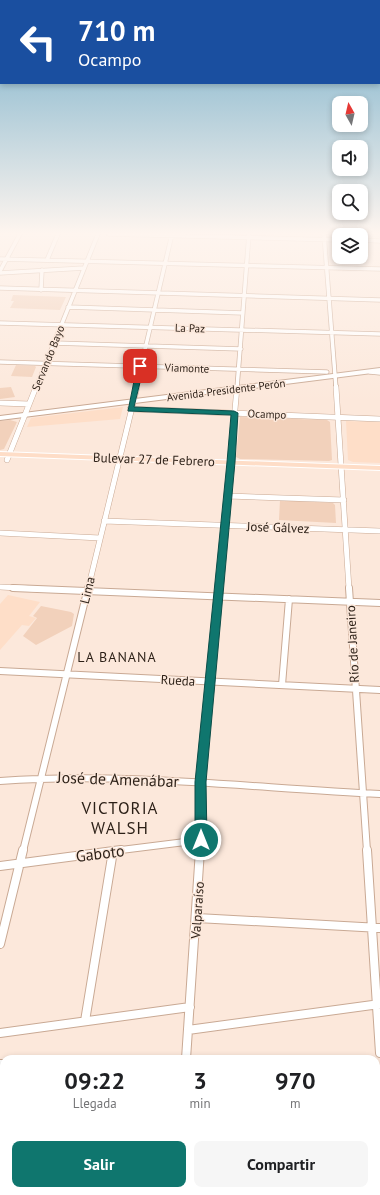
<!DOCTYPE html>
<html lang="es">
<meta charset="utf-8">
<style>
body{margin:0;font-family:"PT Sans",sans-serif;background:#f6f6f6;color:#202124;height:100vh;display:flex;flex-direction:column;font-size:15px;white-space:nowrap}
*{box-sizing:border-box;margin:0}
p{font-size:13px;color:#757577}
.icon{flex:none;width:22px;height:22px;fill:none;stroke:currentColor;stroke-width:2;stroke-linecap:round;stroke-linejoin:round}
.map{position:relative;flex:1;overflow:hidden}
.panel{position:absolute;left:0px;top:1055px;width:380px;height:140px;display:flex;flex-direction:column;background:#fff;border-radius:12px 12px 0 0;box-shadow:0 2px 6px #0003}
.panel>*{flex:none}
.hud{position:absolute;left:0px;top:0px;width:380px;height:84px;box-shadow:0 2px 6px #0003;background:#1a4fa0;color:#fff;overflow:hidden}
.needle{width:26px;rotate:352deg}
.buttons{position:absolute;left:332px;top:96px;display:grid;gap:8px}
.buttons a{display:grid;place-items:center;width:36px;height:36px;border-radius:8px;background:#fff;box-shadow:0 2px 6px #0003;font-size:20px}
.pin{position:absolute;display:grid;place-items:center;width:34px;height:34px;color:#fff;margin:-17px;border-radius:8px;box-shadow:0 2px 6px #0006}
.me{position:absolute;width:44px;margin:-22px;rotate:0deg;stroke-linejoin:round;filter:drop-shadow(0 0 3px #0008)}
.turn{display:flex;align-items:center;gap:14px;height:84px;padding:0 12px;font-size:18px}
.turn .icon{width:52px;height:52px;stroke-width:2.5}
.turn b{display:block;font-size:28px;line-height:34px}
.eta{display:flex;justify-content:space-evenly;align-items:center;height:68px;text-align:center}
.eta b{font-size:24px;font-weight:800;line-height:28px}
.primary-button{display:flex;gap:8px;margin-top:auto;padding:8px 12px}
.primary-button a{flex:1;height:46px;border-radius:8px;background:#0f766e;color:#fff;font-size:16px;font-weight:800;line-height:46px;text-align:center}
.primary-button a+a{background:#f6f6f6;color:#202124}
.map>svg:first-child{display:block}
</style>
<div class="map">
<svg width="380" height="1195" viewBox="0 0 380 1195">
<rect width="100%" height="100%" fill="#fce8db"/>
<path fill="#fedec8" d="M123 407 120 419 27 427 31 418Z
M346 421 380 422V463L353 462 348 460Z
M8 595 40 602 29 616 36 618 29 626 22 625 0 650V604Z"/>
<path fill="#f2d1bb" d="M13 295 66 297 60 310 10 308 14 301H11Z
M16 365 35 366 36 367 32 377 11 376Z
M11 387 15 397 0 399V388Z
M240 417 327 420 330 422 332 460 329 461 240 459 236 457Z
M10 420 17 422 4 449 0 450V421Z
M280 500 333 503 335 505 336 523 279 520Z
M41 606 71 612 74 614 72 626 36 645 23 636 37 618 33 616Z"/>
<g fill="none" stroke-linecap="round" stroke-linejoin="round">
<defs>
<path id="minor-far3" d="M108 234 339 240
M324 234 336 388
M361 240 380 241
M0 259 380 269
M47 260 58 234
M0 271 20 234
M0 273 84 268
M0 288 380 300
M41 290 42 270
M68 307 243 313
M0 323 380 334
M54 343 241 349
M0 362 327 372
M370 372 380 373
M36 388 98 234
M136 388 172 234
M237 388 249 234"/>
<path id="minor-far2" d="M336 387 349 589
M0 403 29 404
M130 409 380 419
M7 460 36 387
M228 496 344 500
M104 521 380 531
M0 533 100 538
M0 587 37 589
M88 589 137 387
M219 589 237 387"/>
<path id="minor-far1" d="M13 588 380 603
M349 588 367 851
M0 671 380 690
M282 685 289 599
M0 781C127 772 253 788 380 794
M23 851 88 588
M113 851 201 840
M200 851V782L219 588"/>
<path id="minor" d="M367 850 380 1053
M0 866 121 850
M197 918 380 928
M0 944 23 850
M85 1021 113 851
M188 1030 380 1004
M0 1033 190 1007
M186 1059 200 850
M0 1064H4
M376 1093 380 1094
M55 1191V1195
M175 1191V1195
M277 1191V1195"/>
<path id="secondary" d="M380 368V372L0 420V416Z"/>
<path id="primary" d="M0 452 380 466V470L0 456Z"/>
</defs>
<use href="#minor-far3" stroke="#c9a994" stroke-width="5"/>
<use href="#minor-far2" stroke="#c9a994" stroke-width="6"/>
<use href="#minor-far1" stroke="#c9a994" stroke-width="8"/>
<use href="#minor" stroke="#c9a994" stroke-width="10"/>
<use href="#secondary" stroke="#c9a994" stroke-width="2"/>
<use href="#primary" stroke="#fff" stroke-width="2"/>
<use href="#minor-far3" stroke="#fff" stroke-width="3.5"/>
<use href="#minor-far2" stroke="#fff" stroke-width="5"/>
<use href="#minor-far1" stroke="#fff" stroke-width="6"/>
<use href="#minor" stroke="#fff" stroke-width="8"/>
<use href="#secondary" fill="#fff" fill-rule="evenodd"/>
<use href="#primary" fill="#feddc7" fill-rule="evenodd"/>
</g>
<linearGradient id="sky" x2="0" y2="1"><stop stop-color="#71acc8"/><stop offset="0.58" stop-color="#fef5ef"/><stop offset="1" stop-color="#fef5ef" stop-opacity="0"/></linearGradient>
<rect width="380" height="402" fill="url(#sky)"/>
<path fill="#0f766e" stroke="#0a4d48" d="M140 364 144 366 134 407 234 411 238 413 235 462 206 782 207 840 205 843H197L195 840V782L227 462 231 415 128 411 137 366Z"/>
<g text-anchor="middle" stroke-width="3" stroke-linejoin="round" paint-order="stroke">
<g font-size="11" fill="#2b1f16" stroke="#fce8db">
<text transform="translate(190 328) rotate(2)" y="4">La Paz</text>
<text transform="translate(48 358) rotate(-68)" y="4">Servando Bayo</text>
<text transform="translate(187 368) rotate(2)" y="4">Viamonte</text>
<text transform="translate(226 390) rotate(-7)" y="4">Avenida Presidente Perón</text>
<text transform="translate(267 414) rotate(2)" y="4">Ocampo</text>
</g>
<g font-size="13" fill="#2b1f16" stroke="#fce8db">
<text transform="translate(154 459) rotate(2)" y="5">Bulevar 27 de Febrero</text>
<text transform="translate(278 527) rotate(2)" y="5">José Gálvez</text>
<text transform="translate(87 590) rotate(-76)" y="5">Lima</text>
<text transform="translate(352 644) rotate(-93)" y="5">Río de Janeiro</text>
<text transform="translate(178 680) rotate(3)" y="5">Rueda</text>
<text transform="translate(197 910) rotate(-86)" y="5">Valparaíso</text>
</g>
<g font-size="14" letter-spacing="1" fill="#2b1f16" stroke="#fce8db">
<text x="117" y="662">LA BANANA</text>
</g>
<g font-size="16" fill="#2b1f16" stroke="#fce8db">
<text transform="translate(118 779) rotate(2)" y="6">José de Amenábar</text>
<text transform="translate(100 853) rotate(-7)" y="6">Gaboto</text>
</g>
<g font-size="17" letter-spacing="1" fill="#2b1f16" stroke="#fce8db">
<text x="120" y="814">VICTORIA<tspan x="120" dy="20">WALSH</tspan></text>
</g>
</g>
</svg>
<div class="buttons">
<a><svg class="needle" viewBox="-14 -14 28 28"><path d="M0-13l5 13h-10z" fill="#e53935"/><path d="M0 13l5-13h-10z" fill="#757577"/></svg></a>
<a><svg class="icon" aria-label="sound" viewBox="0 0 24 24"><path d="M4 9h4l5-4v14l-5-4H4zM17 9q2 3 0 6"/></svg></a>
<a><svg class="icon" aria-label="search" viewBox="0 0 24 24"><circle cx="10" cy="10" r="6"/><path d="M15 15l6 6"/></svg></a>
<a><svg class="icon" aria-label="layers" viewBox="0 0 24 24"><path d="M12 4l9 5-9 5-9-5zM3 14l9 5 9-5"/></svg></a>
</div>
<div class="pin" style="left:140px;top:366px;background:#d93025"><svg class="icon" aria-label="arrive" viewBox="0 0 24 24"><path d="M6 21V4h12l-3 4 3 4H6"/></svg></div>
<svg class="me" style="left:201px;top:840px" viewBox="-20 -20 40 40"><circle r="17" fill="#0f766e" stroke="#fff" stroke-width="3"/><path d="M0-11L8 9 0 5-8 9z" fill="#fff"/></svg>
<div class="hud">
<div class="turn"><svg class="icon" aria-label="left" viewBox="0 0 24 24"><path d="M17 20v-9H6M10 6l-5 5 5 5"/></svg><div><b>710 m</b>Ocampo</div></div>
</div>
<section class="panel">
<div class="eta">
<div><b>09:22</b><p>Llegada</p></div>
<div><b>3</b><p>min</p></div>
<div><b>970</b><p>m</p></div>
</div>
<div class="primary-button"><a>Salir</a><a>Compartir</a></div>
</section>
</div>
